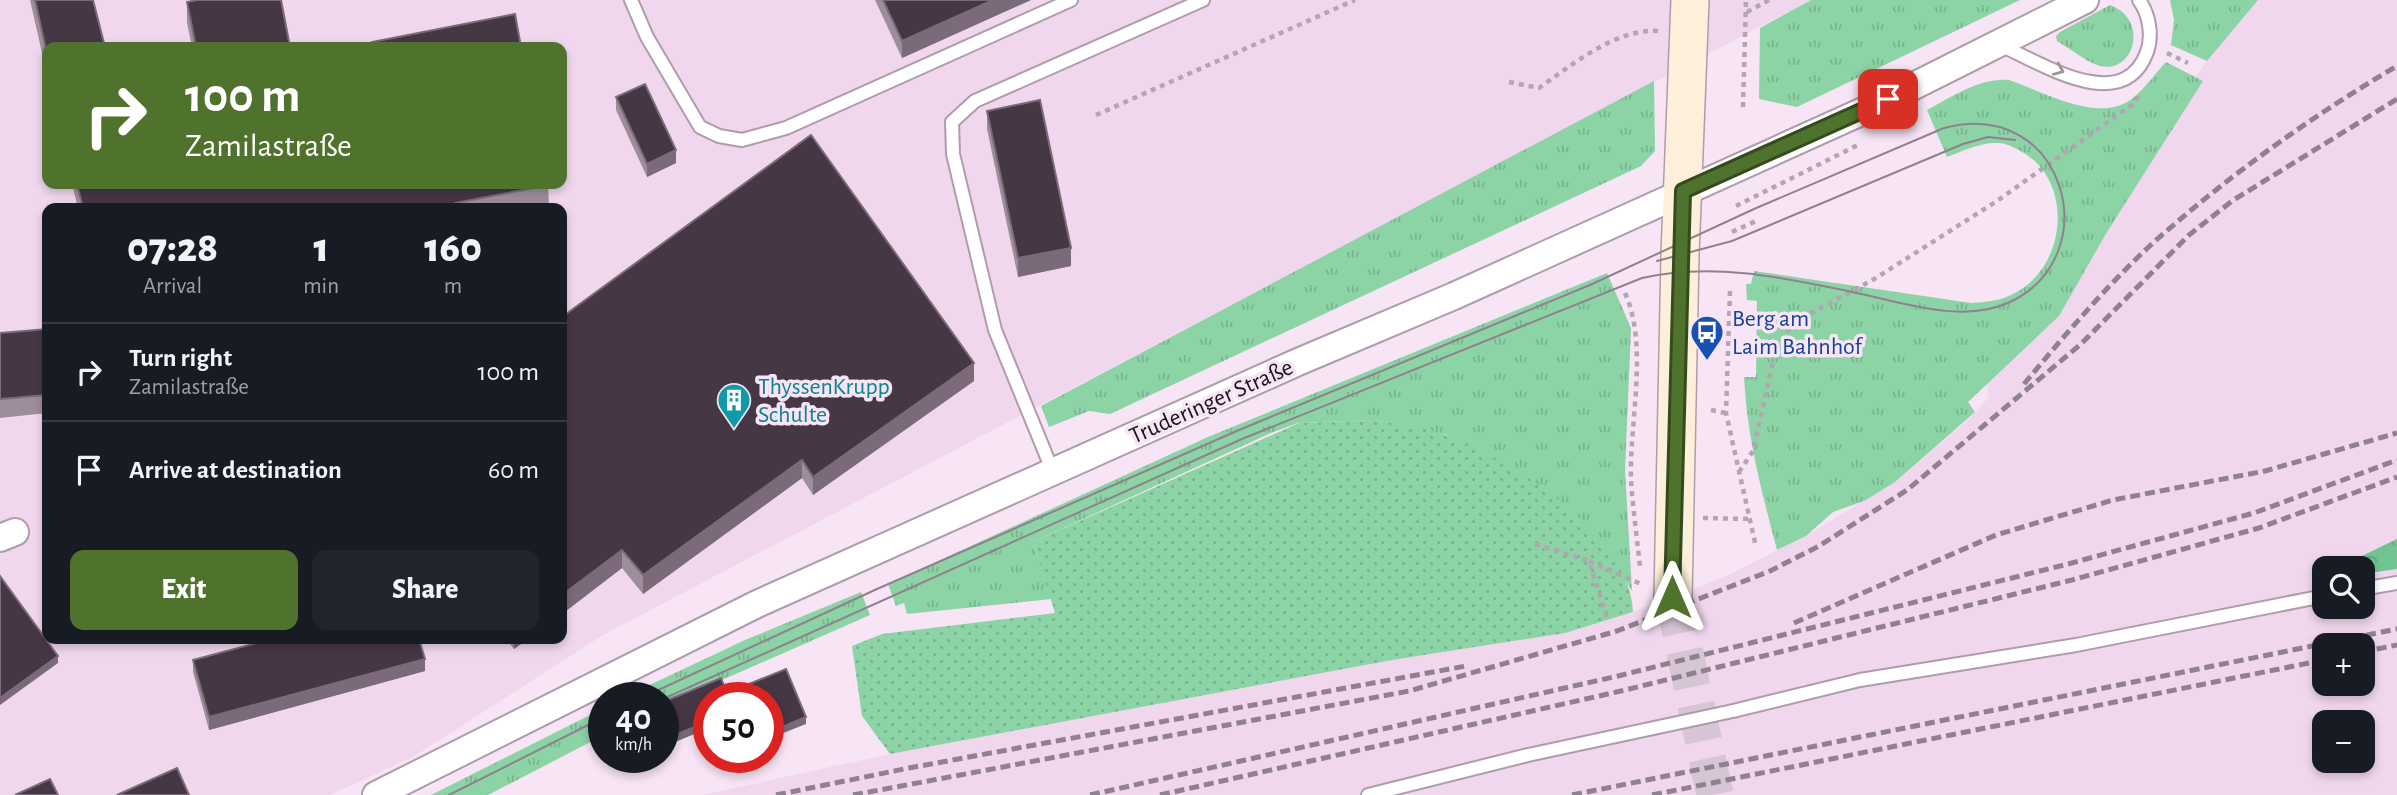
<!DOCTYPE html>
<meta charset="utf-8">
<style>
body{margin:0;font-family:"Alegreya Sans",sans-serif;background:#20242c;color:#f1f3f6;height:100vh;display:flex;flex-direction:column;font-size:26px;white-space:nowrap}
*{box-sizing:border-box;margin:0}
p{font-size:23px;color:#9ea1a6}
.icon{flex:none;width:38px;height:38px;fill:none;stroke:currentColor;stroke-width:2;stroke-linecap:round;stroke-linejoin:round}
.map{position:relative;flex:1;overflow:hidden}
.drawer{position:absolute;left:42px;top:203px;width:525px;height:441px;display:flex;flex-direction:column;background:#171b24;border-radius:14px;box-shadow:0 4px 10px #0003}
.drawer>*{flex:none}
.hud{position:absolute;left:42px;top:42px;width:525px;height:147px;border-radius:14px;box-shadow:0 4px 10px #0003;background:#4f732c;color:#fff;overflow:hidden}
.fabs{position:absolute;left:2312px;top:556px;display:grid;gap:14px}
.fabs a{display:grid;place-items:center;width:63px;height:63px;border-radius:14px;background:#171b24;box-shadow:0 4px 10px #0003;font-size:35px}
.speed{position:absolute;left:588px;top:682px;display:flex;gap:14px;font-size:35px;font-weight:700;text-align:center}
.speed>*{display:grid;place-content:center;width:91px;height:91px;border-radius:50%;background:#171b24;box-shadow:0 4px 10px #0003;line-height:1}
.speed small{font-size:18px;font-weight:400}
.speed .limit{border:10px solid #d22;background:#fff;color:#111}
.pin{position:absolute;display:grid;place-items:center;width:60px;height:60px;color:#fff;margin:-30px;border-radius:14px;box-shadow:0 4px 10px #0006}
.me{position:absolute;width:77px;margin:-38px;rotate:0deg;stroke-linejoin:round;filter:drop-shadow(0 0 5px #0008)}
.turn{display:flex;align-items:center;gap:24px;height:147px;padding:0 28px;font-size:32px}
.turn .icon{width:91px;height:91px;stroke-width:2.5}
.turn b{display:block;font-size:49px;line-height:60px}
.eta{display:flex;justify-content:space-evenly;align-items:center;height:119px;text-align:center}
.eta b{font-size:42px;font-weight:800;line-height:49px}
.action{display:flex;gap:14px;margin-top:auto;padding:14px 28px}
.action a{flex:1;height:80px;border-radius:14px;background:#4f732c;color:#fff;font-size:28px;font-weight:800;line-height:80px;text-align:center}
.action a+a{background:#20242c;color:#f1f3f6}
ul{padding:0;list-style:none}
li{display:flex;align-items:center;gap:21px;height:98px;padding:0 28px;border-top:2px solid #363941}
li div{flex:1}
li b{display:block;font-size:26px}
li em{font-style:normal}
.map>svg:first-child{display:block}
</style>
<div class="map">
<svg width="2397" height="795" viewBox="0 0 2397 795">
<defs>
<pattern id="grass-tufts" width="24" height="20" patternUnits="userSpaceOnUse" patternTransform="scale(1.75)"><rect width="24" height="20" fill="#8cd3a6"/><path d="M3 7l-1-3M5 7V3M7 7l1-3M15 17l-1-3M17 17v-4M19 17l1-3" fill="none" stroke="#78b48e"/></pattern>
<pattern id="forest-crowns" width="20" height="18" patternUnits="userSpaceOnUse" patternTransform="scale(1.75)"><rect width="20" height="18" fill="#71c491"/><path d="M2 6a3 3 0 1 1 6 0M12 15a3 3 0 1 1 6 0" fill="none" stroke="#61a87c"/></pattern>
<pattern id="garden-dots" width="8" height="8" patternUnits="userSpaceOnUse" patternTransform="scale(1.75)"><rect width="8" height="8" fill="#8cd3a6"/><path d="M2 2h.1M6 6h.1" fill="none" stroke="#78b48e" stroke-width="1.8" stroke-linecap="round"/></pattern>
</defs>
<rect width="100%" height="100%" fill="#f7e4f5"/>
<path fill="#f0d7ee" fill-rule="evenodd" d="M0 0H1811L603 635 413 757 330 795H0ZM47 47H562V184H47ZM47 208H562V639H47Z
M2253 0H2397V795H702L890 754 1392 660 1565 633 1633 612 1724 577 1806 536 1895 482 1968 420 1989 397 1986 377 2169 112ZM2324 569H2362V607H2324ZM2324 646H2362V684H2324ZM2324 723H2362V761H2324Z"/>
<path fill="url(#grass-tufts)" d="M1811 0H2020L1797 107 1759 99 1760 28Z
M2170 0H2258L2207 61 2171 45 2174 20Z
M2110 5C2150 20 2134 74 2100 66 2087 63 2070 48 2057 41L2056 36 2060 32Z
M2166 62 2203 81 2107 232 2059 316 1968 402 1975 412 1895 482 1864 501 1833 512 1806 536 1777 550C1762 493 1747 437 1744 377H1756L1757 301 1747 300 1746 284H1751L1754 271 1971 303C1986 302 2000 301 2013 294 2064 270 2075 188 2027 155 2019 150 2008 143 1998 143 1980 142 1963 151 1947 157L1927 110C1954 96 1979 78 2009 80 2044 92 2100 125 2133 98 2145 88 2156 73 2166 62Z
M1654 81 1655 151 1641 166 1110 414 1089 411 1049 427 1041 406Z
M1607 273 1631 328 1625 471 1632 591 1605 547 1447 435 1375 420 1298 423 1271 433 1033 542 1051 599 907 614 904 603 896 606 888 584 1208 437Z
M861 592 870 615 663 706V698H622L745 640Z
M604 708V735L488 795H431Z"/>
<path fill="url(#forest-crowns)" d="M2397 539V569L2363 574 2362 569H2335Z"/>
<path fill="url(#garden-dots)" d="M1375 420C1398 425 1425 427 1448 436 1513 459 1631 536 1633 612L1565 633 1392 660 890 754 862 716 852 646 882 634 1055 613 1033 542 1299 423Z"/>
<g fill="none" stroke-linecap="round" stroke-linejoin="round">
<path stroke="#d6c5d4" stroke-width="37" stroke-dasharray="37 18" stroke-linecap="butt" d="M1673 597 1715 795"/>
<defs>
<path id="lane" d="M631 0 647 37 700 127 719 136 742 140 786 128 1071 0
M2000 45C2041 63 2123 117 2147 52 2153 35 2149 14 2139 0
M1053 472 995 330 953 154 952 122 975 101 1203 0
M2362 589 2397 583
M1860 680 2076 645 2324 596
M1368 795 1528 755 1733 711"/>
<path id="street" d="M0 538 15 532
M376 795 757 604 1298 362 1454 296 1870 108 2085 0"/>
<path id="secondary" d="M1673 597 1680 255 1690 0"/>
</defs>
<use href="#lane" stroke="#ae9cac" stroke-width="16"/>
<use href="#street" stroke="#ae9cac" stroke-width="30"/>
<use href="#secondary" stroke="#ae9cac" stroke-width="40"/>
<path stroke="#b4a5b2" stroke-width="4.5" stroke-dasharray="5 5" stroke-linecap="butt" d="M1747 12 1769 0
M2167 53 2188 63
M1509 82 1539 88C1572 65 1616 28 1659 31
M1743 107 1746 0
M1096 115 1355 0
M1736 206 1860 144
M1732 232 1756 221
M1730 291 1726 413 1756 547
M1625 293C1649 346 1629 423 1631 481 1633 509 1637 538 1640 567
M1711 410 1726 413
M1739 472 1753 451 1775 353 1786 332 1802 318 1876 278 1997 201 2136 102 2139 92
M1703 518 1749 519
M1535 544 1589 561 1608 620
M1589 561 1641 584"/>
<use href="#lane" stroke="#fff" stroke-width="12"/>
<use href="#street" stroke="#fff" stroke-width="26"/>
<use href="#secondary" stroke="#fdefd9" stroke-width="37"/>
<path stroke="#8f818d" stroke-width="2" d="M1657 261 1732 241 1963 144 1988 137 2015 140
M641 698 877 589 1239 430 1590 285 1754 209 1944 128C2064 96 2109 255 2010 302 1962 325 1897 301 1848 291 1781 277 1710 262 1642 278L1242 439 663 699
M449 795 604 717"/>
<path stroke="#8f818d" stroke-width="5" stroke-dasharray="10 5" stroke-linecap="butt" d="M2024 384C2065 335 2107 285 2154 242 2228 176 2312 116 2397 66
M1794 623 1996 535 2113 500 2265 471 2397 433
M2362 652 2397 645
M776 795 909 768 1466 666
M853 795 1409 691 1617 631 1770 571 1819 546 1907 490 2081 344 2189 235 2232 201 2397 99
M1090 795 1618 676 2068 564 2254 513 2397 460
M1160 795 1621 691 2072 580 2259 528 2397 477
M1572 795 2397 629
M1652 795 2324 660"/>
<defs>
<path id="lane-bridge" d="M1733 711 1860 680"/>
</defs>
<use href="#lane-bridge" stroke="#ae9cac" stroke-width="16" stroke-linecap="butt"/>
<use href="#lane-bridge" stroke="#fff" stroke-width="12"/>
</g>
<path fill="#9e8e9d" d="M30 0H93L47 47V75Z
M875 0H1031L902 58Z
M187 2 290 47H192L187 23Z
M616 97 676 163 647 177 616 110Z
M987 111 1071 266 1018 277 987 129Z
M72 184H548L549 206 538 208H78Z
M562 317 974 381 813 495 802 478 643 594 622 568 562 614Z
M47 329V413L0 418V333Z
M506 639H528L514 649Z
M193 660 425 671 209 730 193 672Z"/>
<path fill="#7b6b7a" d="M993 0H1031L902 58V41Z
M676 150V163L647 177V164Z
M1071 248V266L1018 277V258Z
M974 363V381L813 495V477Z
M802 460V478L643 594V575Z
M622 550V568L562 614V595Z
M514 639H528L514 649Z
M58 656V663L0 705V698Z
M425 659V671L209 730V717Z
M806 717V724L768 739V733Z
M709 721V728L663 747V740Z"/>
<path fill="#463745" stroke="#7b6b7a" stroke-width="2" d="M35 0H93L105 47H47V54Z
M197 0H281L290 47H196L187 2Z
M883 0H993L902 41Z
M515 14 521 47H373L372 42Z
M645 84 676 150 647 164 616 97Z
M1040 100 1071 248 1018 258 987 111Z
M811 135 974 363 813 477 802 460 643 575 622 550 562 595V317Z
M77 184H548L549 185 455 203 456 208H83Z
M47 329V395L0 399V333Z
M0 576 58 656 0 698Z
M272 639H419L425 659 209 717 193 660Z
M786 669 806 717 768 733V698H709V721L663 740V702L721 678 727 693Z
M177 768 189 795H117Z
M50 779 58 795H15Z"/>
<defs><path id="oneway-chevron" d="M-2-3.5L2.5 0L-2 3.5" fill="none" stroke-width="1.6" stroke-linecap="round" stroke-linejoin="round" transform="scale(1.75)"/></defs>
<use stroke="#999698" href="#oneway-chevron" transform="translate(2059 70) rotate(23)"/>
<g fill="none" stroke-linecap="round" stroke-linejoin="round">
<defs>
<path id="route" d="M1672 597 1683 191 1888 99"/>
</defs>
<use href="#route" stroke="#334b1d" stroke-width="18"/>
<use href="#route" stroke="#4f732c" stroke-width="12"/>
</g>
<defs>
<symbol id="bus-pin" viewBox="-11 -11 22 30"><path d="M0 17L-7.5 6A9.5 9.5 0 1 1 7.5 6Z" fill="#1a4fb4" stroke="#f7e4f5"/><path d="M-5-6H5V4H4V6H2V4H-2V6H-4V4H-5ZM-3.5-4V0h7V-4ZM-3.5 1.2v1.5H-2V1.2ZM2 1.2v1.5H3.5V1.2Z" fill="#fff"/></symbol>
<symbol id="building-pin" viewBox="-11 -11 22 30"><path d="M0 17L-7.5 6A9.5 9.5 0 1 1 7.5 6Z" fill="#0f9aa8" stroke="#f7e4f5"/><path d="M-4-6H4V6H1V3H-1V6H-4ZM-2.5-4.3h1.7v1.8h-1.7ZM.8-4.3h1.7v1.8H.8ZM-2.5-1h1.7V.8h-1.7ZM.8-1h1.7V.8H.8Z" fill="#fff"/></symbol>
</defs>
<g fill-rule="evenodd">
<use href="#bus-pin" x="1688" y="313" width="38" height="52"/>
<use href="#building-pin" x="715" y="381" width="38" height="52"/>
</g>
<g text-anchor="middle" stroke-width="7" stroke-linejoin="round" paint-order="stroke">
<g font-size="24" fill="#164399" stroke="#f7e4f5" text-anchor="start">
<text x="1732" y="326">Berg am<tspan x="1732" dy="28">Laim Bahnhof</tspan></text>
</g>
<g font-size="24" fill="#0d838f" stroke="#f7e4f5" text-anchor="start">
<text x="758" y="394">ThyssenKrupp<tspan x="758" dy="28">Schulte</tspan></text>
</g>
<g font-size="24" fill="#1c151b" stroke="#f7e4f5">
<text transform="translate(1211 401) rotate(-24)" y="8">Truderinger Straße</text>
</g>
</g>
</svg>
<div class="fabs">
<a><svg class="icon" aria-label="search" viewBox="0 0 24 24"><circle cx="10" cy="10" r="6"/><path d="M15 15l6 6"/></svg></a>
<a>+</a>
<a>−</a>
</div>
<div class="speed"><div>40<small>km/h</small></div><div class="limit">50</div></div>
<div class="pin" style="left:1888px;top:99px;background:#d93025"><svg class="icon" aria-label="arrive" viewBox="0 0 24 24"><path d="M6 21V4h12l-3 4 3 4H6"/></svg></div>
<svg class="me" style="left:1672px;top:597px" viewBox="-20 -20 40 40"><path d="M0-17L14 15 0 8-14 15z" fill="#4f732c" stroke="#fff" stroke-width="4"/></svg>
<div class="hud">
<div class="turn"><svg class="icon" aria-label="right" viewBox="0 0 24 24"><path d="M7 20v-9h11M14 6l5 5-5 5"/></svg><div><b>100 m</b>Zamilastraße</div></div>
</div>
<section class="drawer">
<div class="eta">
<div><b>07:28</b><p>Arrival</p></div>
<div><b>1</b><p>min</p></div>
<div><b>160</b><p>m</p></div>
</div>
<ul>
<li><svg class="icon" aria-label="right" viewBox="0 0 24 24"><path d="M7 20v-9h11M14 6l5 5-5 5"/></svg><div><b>Turn right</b><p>Zamilastraße</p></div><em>100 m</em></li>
<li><svg class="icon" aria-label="arrive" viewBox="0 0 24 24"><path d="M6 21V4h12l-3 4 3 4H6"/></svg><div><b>Arrive at destination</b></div><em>60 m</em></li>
</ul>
<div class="action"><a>Exit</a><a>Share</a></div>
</section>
</div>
